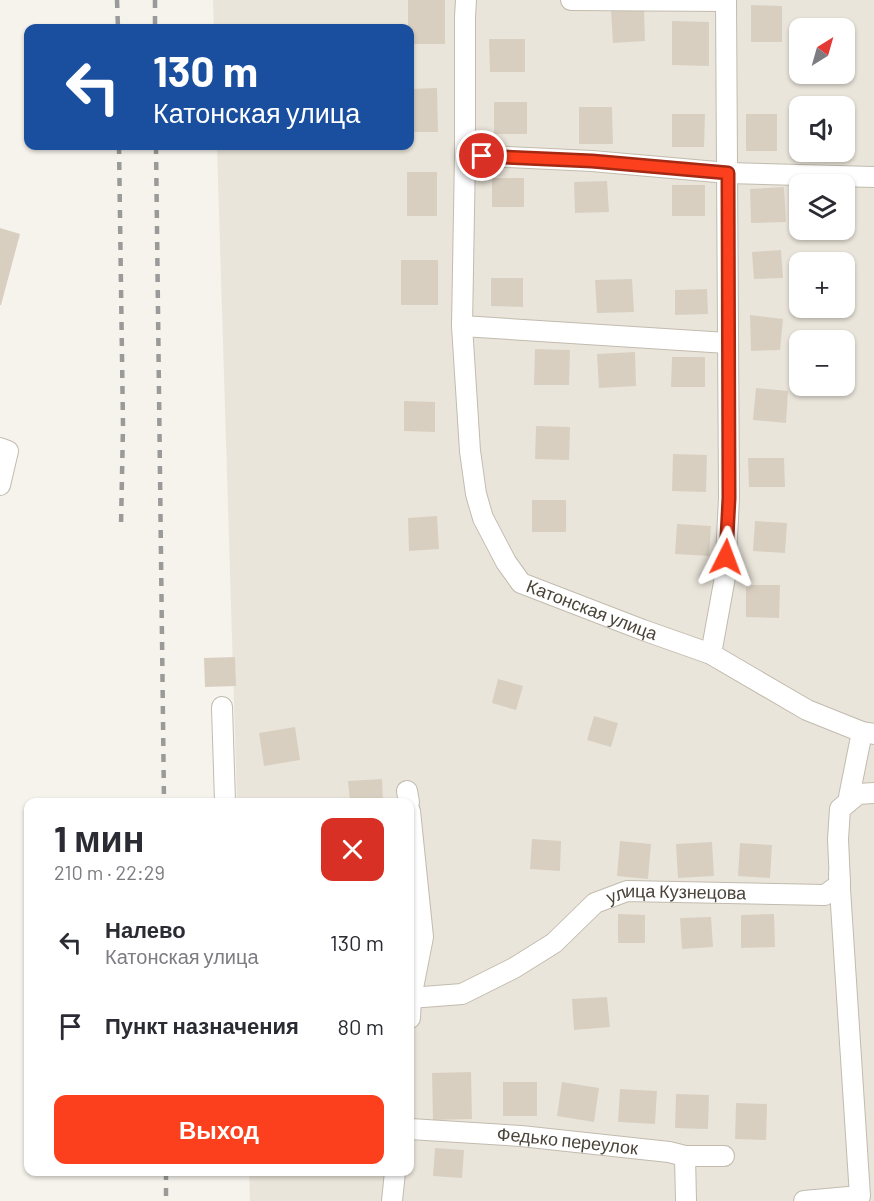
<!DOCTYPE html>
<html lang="ru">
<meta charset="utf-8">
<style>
body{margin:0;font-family:Barlow,sans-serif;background:#f7f7f7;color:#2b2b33;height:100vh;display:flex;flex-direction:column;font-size:22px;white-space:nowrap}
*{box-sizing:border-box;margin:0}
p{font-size:20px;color:#7c7c81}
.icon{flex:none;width:33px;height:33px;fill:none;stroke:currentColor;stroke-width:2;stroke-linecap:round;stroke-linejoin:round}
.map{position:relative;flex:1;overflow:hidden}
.drawer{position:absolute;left:24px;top:798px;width:390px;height:378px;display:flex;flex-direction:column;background:#fff;border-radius:12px;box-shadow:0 2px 4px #0004}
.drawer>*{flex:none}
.hud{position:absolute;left:24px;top:24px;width:390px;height:126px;border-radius:12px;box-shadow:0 2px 4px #0004;background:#1a4fa0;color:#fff;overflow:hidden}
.needle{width:39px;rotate:37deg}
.fabs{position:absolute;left:789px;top:18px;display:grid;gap:12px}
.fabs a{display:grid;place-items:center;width:66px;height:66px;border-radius:12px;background:#fff;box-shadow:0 2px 4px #0004;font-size:30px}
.pin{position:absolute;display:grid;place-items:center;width:51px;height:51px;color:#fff;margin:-26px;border:3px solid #fff;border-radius:50%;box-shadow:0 2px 6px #0007}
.me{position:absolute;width:66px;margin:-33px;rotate:3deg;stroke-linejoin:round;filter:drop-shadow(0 0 4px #0008)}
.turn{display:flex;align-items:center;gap:21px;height:126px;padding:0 30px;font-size:27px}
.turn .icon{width:78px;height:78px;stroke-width:2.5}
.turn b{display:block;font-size:42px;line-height:51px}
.round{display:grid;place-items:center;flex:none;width:63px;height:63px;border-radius:12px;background:#f7f7f7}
.headline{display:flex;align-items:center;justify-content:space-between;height:102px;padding:0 30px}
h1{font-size:36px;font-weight:700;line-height:45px}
.primary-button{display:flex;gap:12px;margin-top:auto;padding:12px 30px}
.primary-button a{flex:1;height:69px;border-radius:12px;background:#fc3f1d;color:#fff;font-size:24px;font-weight:700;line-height:69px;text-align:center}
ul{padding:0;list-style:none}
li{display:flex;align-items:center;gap:18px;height:84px;padding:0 30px}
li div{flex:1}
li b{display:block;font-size:22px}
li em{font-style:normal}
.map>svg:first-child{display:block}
</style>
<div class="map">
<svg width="874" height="1201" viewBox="0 0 874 1201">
<rect width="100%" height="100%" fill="#f6f3ec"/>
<path fill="#eae5da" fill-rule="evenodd" d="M213 0H874V1201H250L249 1172H410V802H237L217 146H410V28H214ZM800 28H844V74H800ZM800 106H844V152H800ZM800 184H844V230H800ZM800 262H844V308H800ZM800 340H844V386H800Z"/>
<path fill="#d8cfc1" d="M408 0H445V44H410V28H408Z
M751 5 782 6V42H751Z
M644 9 645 41 613 43 611 11Z
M672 21 709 22V66L672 65Z
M489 39H525V72H490Z
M437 88 438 132H410V89Z
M494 102H527V134H494Z
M579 107H612L613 144H579Z
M672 114H705L704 147H672Z
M746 114H777V151H746Z
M407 172H437V216H407Z
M492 178H524V207H492Z
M607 181 609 212 575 213 574 182Z
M672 185H705V216H672Z
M784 187 786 222 751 223 750 189Z
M0 228 20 234 1 305H0Z
M781 250 783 278 754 279 752 252Z
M401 260H438V305H401Z
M491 278H523V307L491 306Z
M632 279 634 312 597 313 595 280Z
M707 289 708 314 675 315V290Z
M750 315 783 319 780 350 751 351Z
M535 349 570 350 569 385H534Z
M635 352 636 386 599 388 597 354Z
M672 357H705V387H671Z
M756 388 788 391 786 423 753 420Z
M404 401 435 402V432L404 431Z
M536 426 570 427 569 460 535 459Z
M673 454 707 455 706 492 672 491Z
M748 458H784L785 487H749Z
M532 500H566V532H532Z
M437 516 439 549 409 551 408 518Z
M755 521 787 523 785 553 753 551Z
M677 524 711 526 709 556 675 554Z
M746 585H780L779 618 746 617Z
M235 657 236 686 205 687 204 658Z
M498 679 523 686 516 710 492 703Z
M594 716 618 723 611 747 587 740Z
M295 727 300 760 264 766 259 733Z
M382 779 383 802H350L348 781Z
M532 839 561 841 560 871 530 869Z
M620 841 651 844 648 879 617 876Z
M712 842 714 876 678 878 676 844Z
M740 843 772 845 770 878 738 876Z
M618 914 645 915V943H618Z
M774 914 775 947 741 948V915Z
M711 917 713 947 682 949 680 918Z
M607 997 610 1027 574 1030 572 999Z
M471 1072 472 1119 433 1120 432 1073Z
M503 1082H537V1116H503Z
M562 1082 599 1088 594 1122 557 1116Z
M620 1089 657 1091 655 1124 618 1122Z
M676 1094 709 1095 708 1129 675 1128Z
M736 1103 767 1104 766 1140 735 1139Z
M435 1148 464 1150 462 1178 433 1176Z"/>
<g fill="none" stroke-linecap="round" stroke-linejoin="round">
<defs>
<g id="minor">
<path d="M466 0 465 17V155L462 326 727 343"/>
<path d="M571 0 726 1"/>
<path d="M465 155 592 161 728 173 874 177"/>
<path id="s1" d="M462 326 470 451 476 494 483 518 506 562 521 583 643 630 711 654 807 710 862 732 874 734"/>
<path d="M0 448 8 451 0 485"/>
<path d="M711 654 725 577 729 498 726 0"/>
<path d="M222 707 225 802"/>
<path d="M407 791 409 802"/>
<path d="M848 802 862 732"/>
<path d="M410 811 423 937 411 998 410 1018"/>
<path id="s2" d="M410 998 462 994 514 968 554 943 595 903 627 891 825 895 840 884 838 839 840 809 858 794 874 793"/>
<path id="s3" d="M410 1129 521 1136 669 1152 685 1156H724"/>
<path d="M685 1156 686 1201"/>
<path d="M392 1201 395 1172"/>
<path d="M804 1201 860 1196 839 874"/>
</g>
</defs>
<use href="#minor" stroke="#c2bbae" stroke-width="22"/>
<use href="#minor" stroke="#fff" stroke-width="20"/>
<path stroke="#9a9a9a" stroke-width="4.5" stroke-dasharray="8 8" stroke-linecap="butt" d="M117 0 118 28
M155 0V28
M119 146 123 426 121 526
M156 146 164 802
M166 1172V1201"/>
</g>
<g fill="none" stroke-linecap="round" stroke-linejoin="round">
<defs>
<path id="route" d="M482 156 592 161 728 173 729 498 726 557"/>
</defs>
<use href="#route" stroke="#a42913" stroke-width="15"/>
<use href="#route" stroke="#fc3f1d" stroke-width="10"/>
</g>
<g text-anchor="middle" stroke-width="4.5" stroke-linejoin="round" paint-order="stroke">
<g font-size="18" fill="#4b4439" stroke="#fff">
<text dy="6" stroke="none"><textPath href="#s1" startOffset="345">Катонская улица</textPath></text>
<text dy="6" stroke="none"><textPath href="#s2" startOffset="298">улица Кузнецова</textPath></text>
<text dy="6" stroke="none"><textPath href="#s3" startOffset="158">Федько переулок</textPath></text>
</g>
</g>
</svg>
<div class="fabs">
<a><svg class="needle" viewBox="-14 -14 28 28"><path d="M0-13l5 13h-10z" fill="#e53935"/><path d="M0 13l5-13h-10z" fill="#7c7c81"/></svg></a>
<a><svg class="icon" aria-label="sound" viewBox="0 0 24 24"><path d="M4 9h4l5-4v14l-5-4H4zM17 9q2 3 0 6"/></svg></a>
<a><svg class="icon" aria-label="layers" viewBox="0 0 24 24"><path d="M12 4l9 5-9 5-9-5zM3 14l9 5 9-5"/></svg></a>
<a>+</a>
<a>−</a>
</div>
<div class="pin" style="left:482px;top:156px;background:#d93025"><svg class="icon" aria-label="arrive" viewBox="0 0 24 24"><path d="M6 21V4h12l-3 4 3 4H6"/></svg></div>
<svg class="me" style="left:726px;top:557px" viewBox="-20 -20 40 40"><path d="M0-17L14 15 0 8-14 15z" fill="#fc3f1d" stroke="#fff" stroke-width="4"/></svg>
<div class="hud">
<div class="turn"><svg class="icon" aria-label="left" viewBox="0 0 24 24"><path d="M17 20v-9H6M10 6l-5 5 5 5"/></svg><div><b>130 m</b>Катонская улица</div></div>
</div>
<section class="drawer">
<div class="headline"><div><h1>1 мин</h1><p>210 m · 22:29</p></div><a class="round" style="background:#d93025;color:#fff"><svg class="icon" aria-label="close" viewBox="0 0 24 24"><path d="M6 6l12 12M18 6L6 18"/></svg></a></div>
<ul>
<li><svg class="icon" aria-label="left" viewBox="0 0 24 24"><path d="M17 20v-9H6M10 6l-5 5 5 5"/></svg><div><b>Налево</b><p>Катонская улица</p></div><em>130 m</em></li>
<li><svg class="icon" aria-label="arrive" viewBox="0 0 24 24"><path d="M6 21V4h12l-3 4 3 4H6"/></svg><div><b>Пункт назначения</b></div><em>80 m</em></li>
</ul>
<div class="primary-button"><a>Выход</a></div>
</section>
</div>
